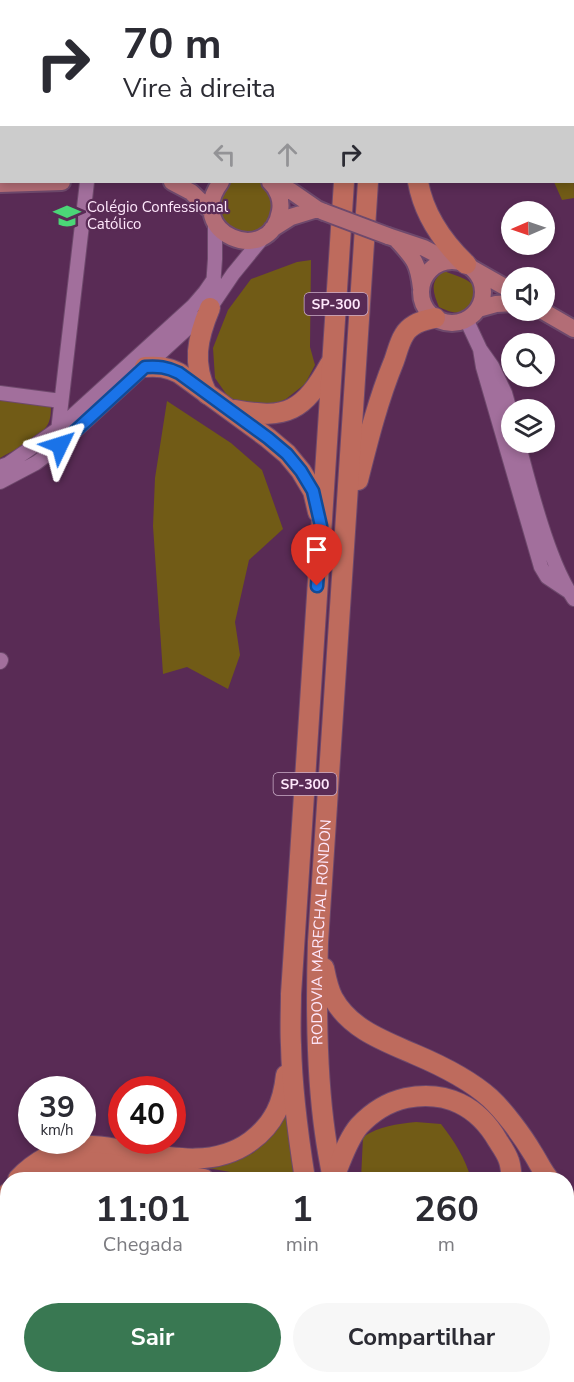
<!DOCTYPE html>
<html lang="pt">
<meta charset="utf-8">
<style>
body{margin:0;font-family:"Nunito Sans",sans-serif;background:#f7f7f7;color:#2b2b33;height:100vh;display:flex;flex-direction:column;font-size:22px;white-space:nowrap}
*{box-sizing:border-box;margin:0}
p{font-size:20px;color:#7c7c81}
.icon{flex:none;width:33px;height:33px;fill:none;stroke:currentColor;stroke-width:2;stroke-linecap:round;stroke-linejoin:round}
.map{position:relative;flex:1;overflow:hidden}
.side{position:absolute;left:0px;top:1172px;width:574px;height:212px;display:flex;flex-direction:column;background:#fff;border-radius:24px 24px 0 0;box-shadow:0 3px 9px #0003}
.side>*{flex:none}
.top-card{position:absolute;left:0px;top:0px;width:574px;height:183px;box-shadow:0 3px 9px #0003;background:#fff;color:#2b2b33;overflow:hidden}
.needle{width:39px;rotate:268deg}
.tools{position:absolute;left:501px;top:201px;display:grid;gap:12px}
.tools a{display:grid;place-items:center;width:54px;height:54px;border-radius:50%;background:#fff;box-shadow:0 3px 9px #0003;font-size:30px}
.speed{position:absolute;left:18px;top:1076px;display:flex;gap:12px;font-size:30px;font-weight:700;text-align:center}
.speed>*{display:grid;place-content:center;width:78px;height:78px;border-radius:50%;background:#fff;box-shadow:0 3px 9px #0003;line-height:1}
.speed small{font-size:15px;font-weight:400}
.speed .limit{border:9px solid #d22;background:#fff;color:#111}
.pin{position:absolute;display:grid;place-items:center;width:51px;height:51px;color:#fff;margin:-62px -26px;border-radius:50% 50% 50% 0;rotate:-45deg;box-shadow:0 0 6px #0007}
.pin .icon{rotate:45deg}
.me{position:absolute;width:66px;margin:-33px;rotate:49deg;stroke-linejoin:round;filter:drop-shadow(0 0 4px #0008)}
.turn{display:flex;align-items:center;gap:21px;height:126px;padding:0 24px;font-size:27px}
.turn .icon{width:78px;height:78px;stroke-width:2.5}
.turn b{display:block;font-size:42px;line-height:51px}
.lanes{display:flex;align-items:center;height:57px;padding:0 24px;background:#0003;justify-content:center;gap:30px;direction:ltr}
.lanes .off{opacity:.35}
.eta{display:flex;justify-content:space-evenly;align-items:center;height:102px;text-align:center}
.eta b{font-size:36px;font-weight:700;line-height:42px}
.cta{display:flex;gap:12px;margin-top:auto;padding:12px 24px}
.cta a{flex:1;height:69px;border-radius:36px;background:#397852;color:#fff;font-size:24px;font-weight:700;line-height:69px;text-align:center}
.cta a+a{background:#f7f7f7;color:#2b2b33}
.map>svg:first-child{display:block}
</style>
<div class="map">
<svg width="574" height="1382" viewBox="0 0 574 1382">
<rect width="100%" height="100%" fill="#592b55"/>
<path fill="#715b16" d="M573 105 574 198 562 200 554 182H573Z
M232 182C241 182 254 179 261 183 284 197 270 238 243 234 238 234 231 229 226 227L217 209 228 184Z
M311 260 310 347 315 365 305 384 286 399 269 406 248 404 229 398 215 378 213 348 228 310 251 279 297 262Z
M444 271C454 275 467 278 474 286 482 297 473 309 462 312 453 314 446 310 439 307 433 292 429 282 444 271Z
M0 399 51 405C51 411 51 418 48 424 41 438 14 450 0 458Z
M167 401 231 443 262 470 283 529 249 560 235 622 240 655 228 689 187 667 163 674 153 526 155 478Z
M287 1102 294 1179H260L253 1176 196 1166 223 1164 253 1153 274 1133Z
M416 1122 441 1124C455 1142 465 1158 471 1179H361L363 1137C380 1126 396 1124 416 1122Z
M567 1324H574V1382H559V1376H567Z
M225 1376H323L324 1378 321 1382H193Z
M396 1376H533L534 1382H397Z"/>
<g fill="none" stroke-linecap="round" stroke-linejoin="round">
<defs>
<path id="minor" d="M213 287 215 259V223
M210 308 233 274 264 236
M466 319 480 349 492 366 505 393 512 418
M480 349 483 367 541 567 547 577 568 591
M0 393 61 401
M58 431 87 182
M518 442C528 480 537 517 551 553 557 569 564 585 574 599
M0 467 8 464 58 429 193 306 205 292 214 279
M0 482 36 463 60 445 193 323 208 313
M0 662 1 660"/>
<path id="major" d="M172 182 191 192 211 211
M221 182C182 233 270 269 280 211 282 201 278 189 270 182
M274 182 291 191 317 209 324 212
M0 184 62 182
M272 229 291 217 317 209
M388 236 424 248 449 261
M397 240C414 259 418 262 421 288
M421 292a31 31 0 1 1 62 0a31 31 0 1 1-62 0Z
M473 269 512 291
M478 309 496 304 512 303
M541 310 574 329
M348 1376 350 1382"/>
<g id="highway">
<path d="M400 0V2"/>
<path d="M356 2V0"/>
<path d="M380 2V0"/>
<path d="M418 182C424 215 442 241 466 264"/>
<path d="M145 367C158 366 167 367 179 373L268 438 287 454 301 471 313 491 318 512"/>
<path d="M207 394C192 363 197 339 210 308"/>
<path d="M235 410C287 420 304 411 330 364"/>
<path d="M358 480C368 440 378 400 394 361 397 353 399 343 404 335 410 324 423 320 435 318"/>
<path d="M324 968C326 978 328 989 333 998 350 1029 384 1041 414 1054 440 1065 469 1079 490 1098 504 1111 522 1135 532 1152 538 1161 542 1171 549 1179"/>
<path d="M18 1179C34 1162 58 1148 82 1146 95 1145 110 1148 123 1150 166 1157 213 1169 251 1141 274 1124 283 1103 286 1075"/>
<path d="M45 1179 69 1164 89 1162 111 1164 204 1179"/>
<path d="M305 1179C298 1135 292 1090 291 1045 290 1028 291 1011 291 994L344 182"/>
<path id="s1" d="M333 1179C330 1164 327 1148 325 1133 316 1070 316 1005 318 942L368 182"/>
<path d="M333 1179C341 1162 347 1140 359 1126 372 1112 388 1102 406 1098 446 1090 478 1106 498 1141 502 1147 507 1154 509 1161 511 1167 511 1173 512 1179"/>
<path d="M567 1200 574 1207"/>
<path d="M0 1213 8 1193"/>
<path d="M567 1287 574 1286"/>
<path d="M567 1310H574"/>
<path d="M0 1376 8 1373"/>
<path d="M373 1376 374 1382"/>
<path d="M544 1376 546 1382"/>
<path d="M66 1382 81 1376"/>
<path d="M332 1382 334 1376"/>
</g>
</defs>
<use href="#minor" stroke="#6e496c" stroke-width="16"/>
<use href="#major" stroke="#6e496c" stroke-width="20"/>
<use href="#highway" stroke="#6e496c" stroke-width="22"/>
<use href="#minor" stroke="#a26f9c" stroke-width="14"/>
<use href="#major" stroke="#b36d76" stroke-width="16"/>
<use href="#highway" stroke="#be6b5d" stroke-width="20"/>
<defs>
<path id="major-bridge" d="M324 212 388 236"/>
</defs>
<use href="#major-bridge" stroke="#6e496c" stroke-width="20" stroke-linecap="butt"/>
<use href="#major-bridge" stroke="#b36d76" stroke-width="16"/>
</g>
<g fill="none" stroke-linecap="round" stroke-linejoin="round">
<defs>
<path id="route" d="M60 445 145 367C158 366 167 367 179 373L268 438 287 454 301 471 313 491 321 526 317 586"/>
</defs>
<use href="#route" stroke="#114b97" stroke-width="15"/>
<use href="#route" stroke="#1a73e8" stroke-width="10"/>
</g>
<defs>
<symbol id="school-bare" viewBox="-9 -9 18 18"><path d="M0-5L7-2L0 1L-7-2ZM-4 1L0 2.5L4 1V4Q0 6-4 4Z" fill="#4bd677" stroke="#592b55" stroke-width="2.5" paint-order="stroke"/></symbol>
</defs>
<g fill-rule="evenodd">
<use href="#school-bare" x="48" y="197" width="38" height="38"/>
</g>
<g text-anchor="middle" stroke-width="4.5" stroke-linejoin="round" paint-order="stroke">
<g fill="#592b55" stroke="#ccafc9" stroke-width="1.5">
<rect x="304.5" y="293" width="63" height="22" rx="4.5"/>
<rect x="273.5" y="773" width="63" height="22" rx="4.5"/>
</g>
<g font-size="14" font-weight="bold" fill="#fee7fb">
<text x="336" y="309">SP-300</text>
<text x="305" y="789">SP-300</text>
</g>
<g font-size="15" fill="#fee7fb" stroke="#592b55" text-anchor="start">
<text x="87" y="212">Colégio Confessional<tspan x="87" dy="17">Católico</tspan></text>
</g>
<g font-size="15" fill="#fee7fb" stroke="#592b55">
<text dy="5" stroke="none"><textPath href="#s1" startOffset="248">RODOVIA MARECHAL RONDON</textPath></text>
</g>
</g>
</svg>
<div class="tools">
<a><svg class="needle" viewBox="-14 -14 28 28"><path d="M0-13l5 13h-10z" fill="#e53935"/><path d="M0 13l5-13h-10z" fill="#7c7c81"/></svg></a>
<a><svg class="icon" aria-label="sound" viewBox="0 0 24 24"><path d="M4 9h4l5-4v14l-5-4H4zM17 9q2 3 0 6"/></svg></a>
<a><svg class="icon" aria-label="search" viewBox="0 0 24 24"><circle cx="10" cy="10" r="6"/><path d="M15 15l6 6"/></svg></a>
<a><svg class="icon" aria-label="layers" viewBox="0 0 24 24"><path d="M12 4l9 5-9 5-9-5zM3 14l9 5 9-5"/></svg></a>
</div>
<div class="speed"><div>39<small>km/h</small></div><div class="limit">40</div></div>
<div class="pin" style="left:317px;top:586px;background:#d93025"><svg class="icon" aria-label="arrive" viewBox="0 0 24 24"><path d="M6 21V4h12l-3 4 3 4H6"/></svg></div>
<svg class="me" style="left:60px;top:445px" viewBox="-20 -20 40 40"><path d="M0-17L14 15 0 8-14 15z" fill="#1a73e8" stroke="#fff" stroke-width="4"/></svg>
<div class="top-card">
<div class="turn"><svg class="icon" aria-label="right" viewBox="0 0 24 24"><path d="M7 20v-9h11M14 6l5 5-5 5"/></svg><div><b>70 m</b>Vire à direita</div></div>
<div class="lanes"><svg class="icon off" aria-label="left" viewBox="0 0 24 24"><path d="M17 20v-9H6M10 6l-5 5 5 5"/></svg><svg class="icon off" aria-label="ahead" viewBox="0 0 24 24"><path d="M12 20V5M6 11l6-6 6 6"/></svg><svg class="icon" aria-label="right" viewBox="0 0 24 24"><path d="M7 20v-9h11M14 6l5 5-5 5"/></svg></div>
</div>
<section class="side">
<div class="eta">
<div><b>11:01</b><p>Chegada</p></div>
<div><b>1</b><p>min</p></div>
<div><b>260</b><p>m</p></div>
</div>
<div class="cta"><a>Sair</a><a>Compartilhar</a></div>
</section>
</div>
